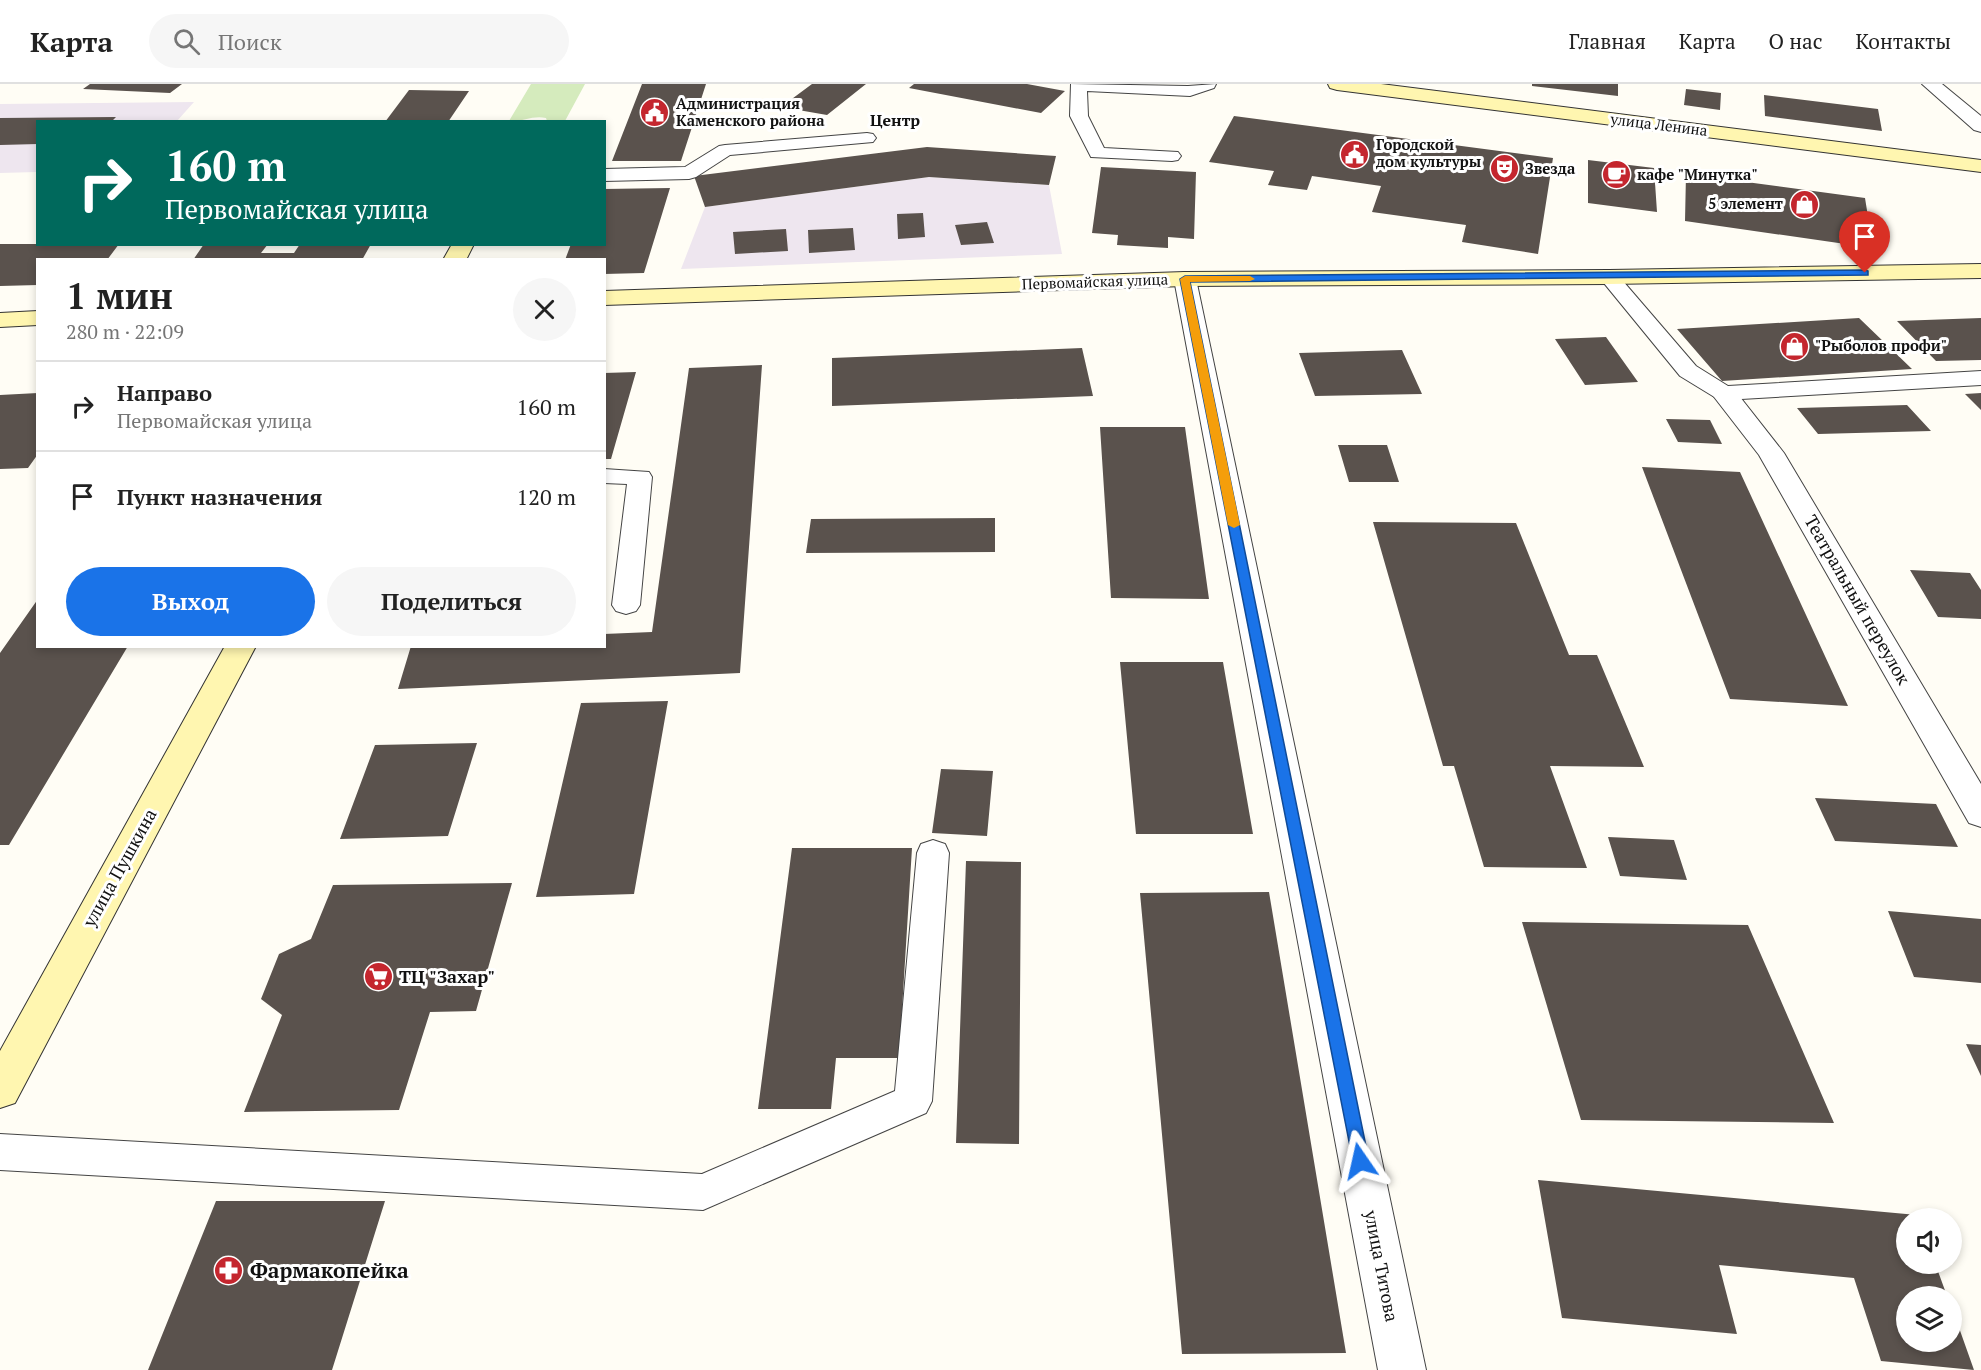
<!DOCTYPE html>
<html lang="ru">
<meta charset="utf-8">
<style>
body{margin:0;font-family:"PT Serif",serif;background:#f6f6f6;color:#222;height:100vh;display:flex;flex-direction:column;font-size:22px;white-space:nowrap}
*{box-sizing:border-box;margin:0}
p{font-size:20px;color:#767676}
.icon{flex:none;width:33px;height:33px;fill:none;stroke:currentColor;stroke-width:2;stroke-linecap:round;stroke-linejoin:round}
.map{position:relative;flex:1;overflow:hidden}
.panel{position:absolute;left:36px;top:174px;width:570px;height:390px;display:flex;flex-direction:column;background:#fff;border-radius:0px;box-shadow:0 3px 9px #0003}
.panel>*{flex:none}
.banner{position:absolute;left:36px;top:36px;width:570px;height:126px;border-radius:0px;box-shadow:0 3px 9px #0003;background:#00695c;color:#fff;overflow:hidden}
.controls{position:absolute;left:1896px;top:1124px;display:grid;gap:12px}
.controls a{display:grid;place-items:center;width:66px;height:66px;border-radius:50%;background:#fff;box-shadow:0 3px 9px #0003;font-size:30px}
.pin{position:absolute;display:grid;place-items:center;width:51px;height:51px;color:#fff;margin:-62px -26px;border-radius:50% 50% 50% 0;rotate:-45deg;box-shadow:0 0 6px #0007}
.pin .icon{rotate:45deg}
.me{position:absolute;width:66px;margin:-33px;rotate:349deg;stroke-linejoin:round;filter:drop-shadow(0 0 4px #0008)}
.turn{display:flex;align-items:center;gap:21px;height:126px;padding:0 30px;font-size:27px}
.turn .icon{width:78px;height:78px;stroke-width:2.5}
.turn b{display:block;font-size:42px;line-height:51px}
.round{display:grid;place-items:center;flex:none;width:63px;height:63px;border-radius:32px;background:#f6f6f6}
.headline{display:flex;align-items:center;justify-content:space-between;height:102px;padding:0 30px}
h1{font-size:36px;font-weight:600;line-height:45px}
.button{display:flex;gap:12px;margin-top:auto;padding:12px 30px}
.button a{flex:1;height:69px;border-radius:36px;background:#1a73e8;color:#fff;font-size:24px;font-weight:600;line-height:69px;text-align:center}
.button a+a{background:#f6f6f6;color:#222}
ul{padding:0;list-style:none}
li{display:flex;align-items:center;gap:18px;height:90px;padding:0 30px;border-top:2px solid #e0e0e0}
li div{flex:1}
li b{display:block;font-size:22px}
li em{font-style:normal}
header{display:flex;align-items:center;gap:36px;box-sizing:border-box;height:84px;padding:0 30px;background:#fff;border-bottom:2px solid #e0e0e0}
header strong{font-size:28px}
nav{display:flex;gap:33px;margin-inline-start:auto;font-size:21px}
.search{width:420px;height:54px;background:#f6f6f6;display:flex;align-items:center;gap:15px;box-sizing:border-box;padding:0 21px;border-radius:33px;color:#767676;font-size:22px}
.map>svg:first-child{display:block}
</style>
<header>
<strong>Карта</strong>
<div class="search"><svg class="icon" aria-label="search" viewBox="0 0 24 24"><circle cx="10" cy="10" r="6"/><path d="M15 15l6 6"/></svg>Поиск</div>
<nav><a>Главная</a><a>Карта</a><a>О нас</a><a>Контакты</a></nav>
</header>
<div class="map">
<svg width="1981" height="1286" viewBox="0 0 1981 1286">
<rect width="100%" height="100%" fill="#fffdf5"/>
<path fill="#eee6ef" d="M194 18 177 37 38 38 37 88 0 89V20Z
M929 93 1049 101 1062 170 681 185 705 123Z"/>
<path fill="#d5ebbd" d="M531 0H585L565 37H547L546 34C533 31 522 38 509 37Z"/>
<path fill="#5a524d" d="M90 0H182L170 9 83 5Z
M642 0H706L681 77H612Z
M812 0H866L827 31 781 23Z
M914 0H1027L1065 7 1041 29 909 4Z
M1532 0H1618V12L1532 2Z
M1686 5 1721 9 1720 26 1684 21Z
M409 6 469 7 448 38H385Z
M1764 11 1878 25 1882 47 1765 32Z
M1234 32 1553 74 1538 170 1462 158 1466 141 1372 128 1381 102 1312 92 1307 106 1268 101 1274 87 1209 78Z
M116 33 111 38H38V60L0 61V34Z
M927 63 1056 72 1049 101 929 93 705 123 694 92Z
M1588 76 1654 84 1657 128 1588 119Z
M1101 83 1196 88 1194 155 1168 153V164L1117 161 1118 151 1092 149Z
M1686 90 1865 114 1873 164 1685 137Z
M670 104 644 189 604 190V176H565L571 160H604V105Z
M923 129 925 153 898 155 897 130Z
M987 138 994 159 961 161 955 141Z
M853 144 855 166 809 169 808 146Z
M786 145 788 167 735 170 733 148Z
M0 160H119L107 176H38V201L0 202Z
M204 160H268L261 169H294L300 160H371L362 176H193Z
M1859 234 1912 285 1722 297 1677 245Z
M1981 234V276L1936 277 1897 237Z
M1606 253 1638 298 1585 301 1555 255Z
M1082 264 1093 312 832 322V274Z
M1402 266 1422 310 1315 312 1299 269Z
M762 281 740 589 398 605 411 562H604V550L652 548 689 284Z
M636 288 611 375H604V289Z
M38 309V370L28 384 0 385V311Z
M1981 309V326L1965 310Z
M1907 321 1931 347 1818 350 1797 324Z
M1666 335 1710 336 1722 360 1678 358Z
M1100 343H1185L1209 515 1111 514Z
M1338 361H1387L1399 398H1349Z
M1642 383 1740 388 1848 622 1730 615Z
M995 434V468L806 469 811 435Z
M1373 438 1516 439 1569 571H1597L1644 683 1550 682 1587 784 1484 783 1454 682H1443Z
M1910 486 1970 489 1981 506V535L1938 533Z
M38 515V562H128L9 761H0V569Z
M1120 578H1223L1253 750H1136Z
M668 617 634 810 536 813 581 619Z
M477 659 448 752 340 755 375 661Z
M941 685 993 687 987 752 932 749Z
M1815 714 1936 720 1958 763 1835 757Z
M1608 753 1674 756 1687 796 1620 792Z
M792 764H912L899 974H836L831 1025H758Z
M966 777 1021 778 1019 1060 956 1059Z
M512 799 476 927 430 928 399 1026 244 1028 282 931 261 915 279 870 311 855 333 801Z
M1269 808 1346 1269 1182 1270 1140 809Z
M1888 827 1981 835V899L1914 893Z
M1522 838 1748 841 1834 1039 1581 1036Z
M1966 960 1981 961V992Z
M1538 1096 1917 1131 1918 1134H1906V1179H1935L1947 1212H1906V1257H1952V1224L1974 1286 1881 1277 1854 1194 1719 1181 1737 1250 1562 1234Z
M216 1117H385L332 1286H148Z"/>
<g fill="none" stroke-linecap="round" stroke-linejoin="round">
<defs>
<path id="lane" d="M1071 0 1188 2 1216 0 1214 4 1190 12 1087 7 1088 32 1104 64 1178 68 1181 72 1178 76 1172 77 1091 73 1070 32Z
M867 49 873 50 876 54 873 58 730 71 696 93 689 95 604 97V85L685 83 719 62 725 61Z
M1609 187 1616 189 1696 282 1728 302 1981 287V301L1724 316 1716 314 1680 292 1599 193 1602 189Z
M604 385 649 388 652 393 640 521 636 527 626 530 616 527 612 521 627 400 604 399Z
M933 756 945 760 949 769 932 1017 926 1029 703 1126 0 1086V1050L702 1090 895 1007 917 769 921 760Z"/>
<path id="street" d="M1922 0H1942L1981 32V48L1974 46Z
M1185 188 1193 190 1196 195 1426 1286H1378L1174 195 1177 190Z
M1724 301 1733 304 1784 369 1981 700V743L1969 739 1759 371 1711 309 1715 304Z"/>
<path id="secondary" d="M1328 0H1381L1981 76V88L1337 6 1330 4Z
M452 160H474L466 176H443Z
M1981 180V194L1609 200 1185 202 604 221V207L1185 188 1609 186Z
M38 227V241L0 243V229Z
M225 562H256L15 1019 0 1024V967Z"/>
</defs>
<use href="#lane" stroke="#444" stroke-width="2"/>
<use href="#street" stroke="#444" stroke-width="2"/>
<use href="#secondary" stroke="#333" stroke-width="2"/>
<use href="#lane" fill="#fff" fill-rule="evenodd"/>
<use href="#street" fill="#fff" fill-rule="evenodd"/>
<use href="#secondary" fill="#fff6b0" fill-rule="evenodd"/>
</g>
<path fill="#1a73e8" stroke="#114b97" stroke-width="1.5" d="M1865 186 1868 187V191L1190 198 1369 1077 1366 1083 1360 1085 1354 1083 1180 195 1185 192Z"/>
<path fill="#f59e0b" d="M1185 192H1250L1255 195 1250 197 1190 198 1240 441 1234 444 1228 441 1180 195Z"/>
<defs>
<symbol id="civic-disc" viewBox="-11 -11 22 22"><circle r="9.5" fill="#c4262e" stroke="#fff"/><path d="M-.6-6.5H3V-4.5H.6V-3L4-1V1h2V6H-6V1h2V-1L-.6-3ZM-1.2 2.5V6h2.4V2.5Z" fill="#fff"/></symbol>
<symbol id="theatre-disc" viewBox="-11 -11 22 22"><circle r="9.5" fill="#c4262e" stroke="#fff"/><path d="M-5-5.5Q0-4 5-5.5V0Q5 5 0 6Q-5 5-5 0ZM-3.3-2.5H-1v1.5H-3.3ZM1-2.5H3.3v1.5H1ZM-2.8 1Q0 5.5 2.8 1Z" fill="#fff"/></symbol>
<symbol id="cafe-disc" viewBox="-11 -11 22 22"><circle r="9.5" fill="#c4262e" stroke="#fff"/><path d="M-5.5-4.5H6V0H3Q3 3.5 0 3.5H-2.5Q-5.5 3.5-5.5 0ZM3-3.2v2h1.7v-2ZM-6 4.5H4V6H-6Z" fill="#fff"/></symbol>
<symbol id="shop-disc" viewBox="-11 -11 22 22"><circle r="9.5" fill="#c4262e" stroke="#fff"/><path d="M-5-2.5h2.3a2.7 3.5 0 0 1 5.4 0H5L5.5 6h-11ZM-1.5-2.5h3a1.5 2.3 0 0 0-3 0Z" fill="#fff"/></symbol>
<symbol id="supermarket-disc" viewBox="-11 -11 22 22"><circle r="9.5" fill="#c4262e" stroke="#fff"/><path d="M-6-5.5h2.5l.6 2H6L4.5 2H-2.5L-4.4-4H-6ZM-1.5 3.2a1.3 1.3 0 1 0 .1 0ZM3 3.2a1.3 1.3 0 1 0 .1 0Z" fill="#fff"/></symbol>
<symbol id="pharmacy-disc" viewBox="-11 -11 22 22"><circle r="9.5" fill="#c4262e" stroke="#fff"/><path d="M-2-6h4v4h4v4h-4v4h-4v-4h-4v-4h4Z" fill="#fff"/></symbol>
</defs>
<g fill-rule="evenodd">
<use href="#civic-disc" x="638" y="12" width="33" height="33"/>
<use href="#civic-disc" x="1338" y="54" width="33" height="33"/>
<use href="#theatre-disc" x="1488" y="68" width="33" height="33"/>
<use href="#cafe-disc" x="1600" y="74" width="33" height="33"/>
<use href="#shop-disc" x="1788" y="104" width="33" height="33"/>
<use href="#shop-disc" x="1778" y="246" width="33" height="33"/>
<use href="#supermarket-disc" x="362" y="876" width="33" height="33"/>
<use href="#pharmacy-disc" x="212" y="1170" width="33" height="33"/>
</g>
<g text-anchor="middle" stroke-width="6" stroke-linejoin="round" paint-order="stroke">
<g font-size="15" font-weight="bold" fill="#111" stroke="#fff" text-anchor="start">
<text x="676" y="25">Администрация<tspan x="676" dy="17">Каменского района</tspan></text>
<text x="1376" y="66">Городской<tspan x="1376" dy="17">дом культуры</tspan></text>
<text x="1525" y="90">Звезда</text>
<text x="1637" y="96">кафе "Минутка"</text>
<text x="1783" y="125" text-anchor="end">5 элемент</text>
<text x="1815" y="267">"Рыболов профи"</text>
</g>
<g font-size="15" fill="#111" stroke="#fff">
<text transform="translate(1659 41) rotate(7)" y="5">улица Ленина</text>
<text transform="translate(1095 198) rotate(-2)" y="5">Первомайская улица</text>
</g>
<g font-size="16" font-weight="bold" fill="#111" stroke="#fff">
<text x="895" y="42">Центр</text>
</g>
<g font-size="18" fill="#111" stroke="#fff">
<text transform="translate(1857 516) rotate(60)" y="6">Театральный переулок</text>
<text transform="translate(120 784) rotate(-61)" y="6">улица Пушкина</text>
<text transform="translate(1381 1182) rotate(79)" y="6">улица Титова</text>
</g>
<g font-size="18" font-weight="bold" fill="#111" stroke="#fff" text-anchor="start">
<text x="399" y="899">ТЦ "Захар"</text>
</g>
<g font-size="21" font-weight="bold" fill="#111" stroke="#fff" text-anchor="start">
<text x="250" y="1194">Фармакопейка</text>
</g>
</g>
</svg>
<div class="controls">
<a><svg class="icon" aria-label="sound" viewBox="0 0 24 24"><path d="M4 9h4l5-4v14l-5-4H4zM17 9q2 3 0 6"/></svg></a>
<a><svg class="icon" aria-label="layers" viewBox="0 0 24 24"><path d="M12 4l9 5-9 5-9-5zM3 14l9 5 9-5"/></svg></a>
</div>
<div class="pin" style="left:1865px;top:189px;background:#d93025"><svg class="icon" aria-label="arrive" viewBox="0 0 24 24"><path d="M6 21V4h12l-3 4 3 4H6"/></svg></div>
<svg class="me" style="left:1360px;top:1077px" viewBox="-20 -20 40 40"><path d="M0-17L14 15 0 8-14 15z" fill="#1a73e8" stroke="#fff" stroke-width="4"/></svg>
<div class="banner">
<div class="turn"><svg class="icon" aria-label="right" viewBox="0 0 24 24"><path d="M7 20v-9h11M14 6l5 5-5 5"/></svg><div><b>160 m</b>Первомайская улица</div></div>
</div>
<section class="panel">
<div class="headline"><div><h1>1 мин</h1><p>280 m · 22:09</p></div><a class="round"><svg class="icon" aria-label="close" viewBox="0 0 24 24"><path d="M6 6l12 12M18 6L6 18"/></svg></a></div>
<ul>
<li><svg class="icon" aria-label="right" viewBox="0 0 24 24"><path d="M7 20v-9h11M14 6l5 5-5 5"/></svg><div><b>Направо</b><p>Первомайская улица</p></div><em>160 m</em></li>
<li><svg class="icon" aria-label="arrive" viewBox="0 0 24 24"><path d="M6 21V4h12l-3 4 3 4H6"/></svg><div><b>Пункт назначения</b></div><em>120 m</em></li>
</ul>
<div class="button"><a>Выход</a><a>Поделиться</a></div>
</section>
</div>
